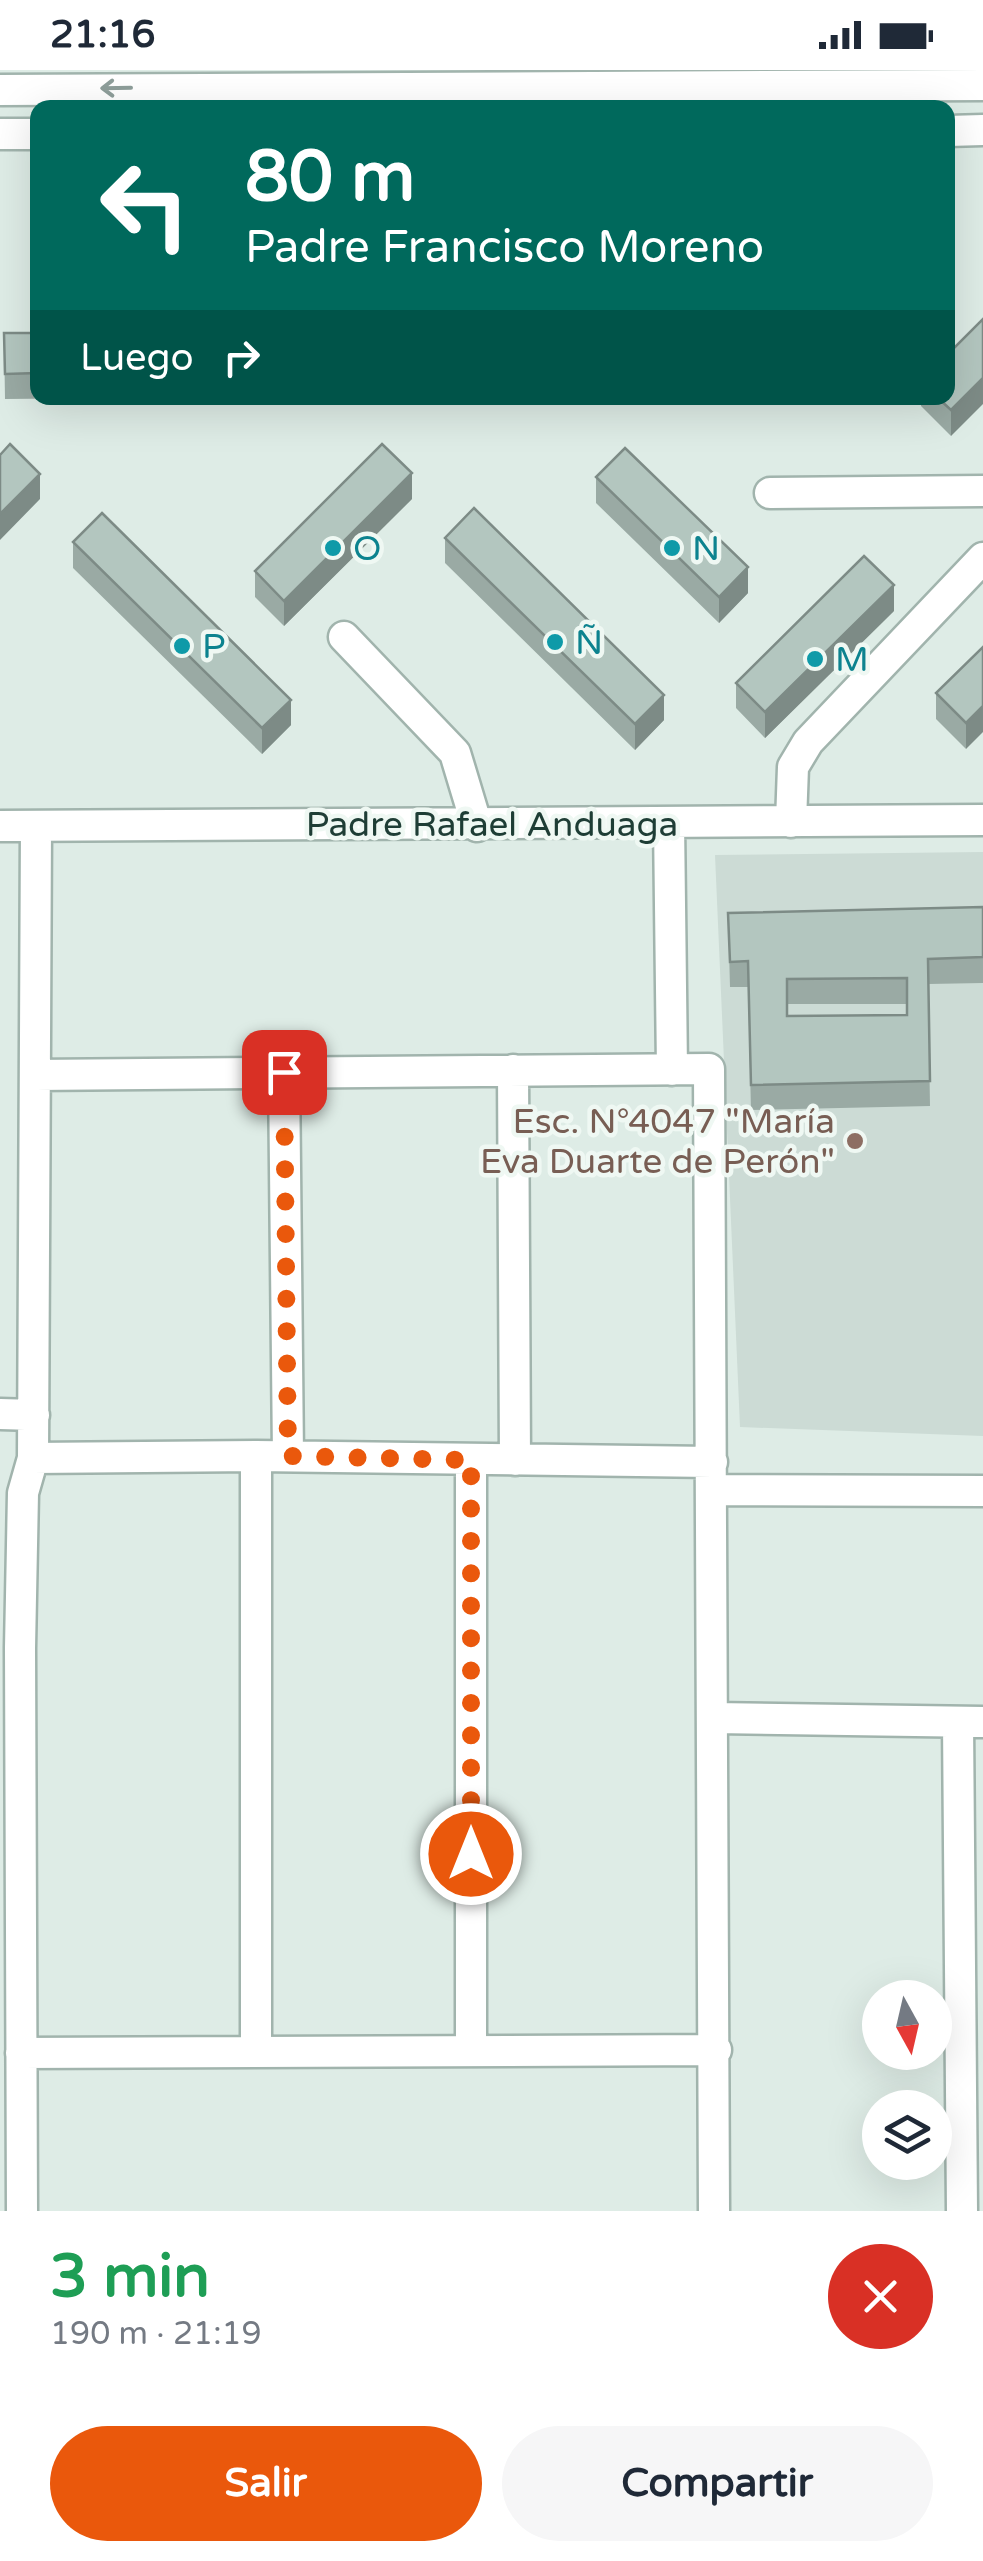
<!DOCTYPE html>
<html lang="es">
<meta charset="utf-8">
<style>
body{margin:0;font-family:"Varela Round",sans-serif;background:#f6f6f7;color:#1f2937;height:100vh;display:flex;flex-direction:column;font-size:38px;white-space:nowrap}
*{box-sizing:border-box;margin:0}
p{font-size:32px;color:#747a83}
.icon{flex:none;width:55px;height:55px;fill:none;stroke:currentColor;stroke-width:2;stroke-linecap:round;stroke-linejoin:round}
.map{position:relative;height:2141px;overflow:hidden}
.drawer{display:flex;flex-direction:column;background:#fff;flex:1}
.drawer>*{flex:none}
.guide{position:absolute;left:30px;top:30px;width:925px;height:305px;border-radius:20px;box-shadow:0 10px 40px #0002;background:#00695c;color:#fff;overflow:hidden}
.needle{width:65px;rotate:172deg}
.fabs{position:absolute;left:862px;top:1910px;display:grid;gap:20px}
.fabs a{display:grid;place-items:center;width:90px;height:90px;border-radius:50%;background:#fff;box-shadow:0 10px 40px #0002;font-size:50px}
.pin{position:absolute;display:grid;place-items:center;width:85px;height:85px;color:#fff;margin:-42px;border-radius:20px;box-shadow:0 5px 15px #0006}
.me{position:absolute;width:110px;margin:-55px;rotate:0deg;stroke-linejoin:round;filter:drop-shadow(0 0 8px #0008)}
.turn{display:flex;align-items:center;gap:35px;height:210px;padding:0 50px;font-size:45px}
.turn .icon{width:130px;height:130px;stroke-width:2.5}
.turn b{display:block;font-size:70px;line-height:85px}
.then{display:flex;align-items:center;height:95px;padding:0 50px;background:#0003;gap:20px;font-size:38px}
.round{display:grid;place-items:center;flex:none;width:105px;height:105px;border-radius:52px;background:#f6f6f7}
.overview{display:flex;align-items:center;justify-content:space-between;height:170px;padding:0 50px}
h1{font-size:60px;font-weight:800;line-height:75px;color:#1e9e55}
.cta{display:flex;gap:20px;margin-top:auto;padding:20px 50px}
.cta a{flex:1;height:115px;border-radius:60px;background:#ea580c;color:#fff;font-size:40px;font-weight:800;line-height:115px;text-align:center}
.cta a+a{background:#f6f6f7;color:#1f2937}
.status{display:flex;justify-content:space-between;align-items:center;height:70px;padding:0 50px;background:#fff;direction:ltr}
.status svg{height:28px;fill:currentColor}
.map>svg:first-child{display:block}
</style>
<div class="status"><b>21:16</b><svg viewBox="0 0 49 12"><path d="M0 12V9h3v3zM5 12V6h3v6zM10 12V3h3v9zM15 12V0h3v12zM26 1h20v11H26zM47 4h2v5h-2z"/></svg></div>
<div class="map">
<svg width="983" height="2141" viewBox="0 0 983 2141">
<rect width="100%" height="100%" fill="#deece6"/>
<path fill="#ccdbd5" d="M983 782V1366L740 1357 715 785Z"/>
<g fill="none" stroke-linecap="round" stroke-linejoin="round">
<defs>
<path id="minor" d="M0 20 983 15
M948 61 983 60
M0 64H38
M770 423 983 421
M344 567 455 683 477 756
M669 752 672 1000
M791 752 793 697 808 672 983 488
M0 756 983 750
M513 1000 515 1390
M284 1002 288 1386
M35 1005 709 999 714 2141
M0 1344 34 1345
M33 1388 256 1386 712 1392
M471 1390V1981
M712 1420 983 1421
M715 1648 983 1652
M958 1652 962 2141
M256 1981V1386
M21 1983 716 1980
M22 2141 20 1578 23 1423 33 1388 36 756"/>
</defs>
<use href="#minor" stroke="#a1b4ad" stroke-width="35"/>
<use href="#minor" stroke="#fff" stroke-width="30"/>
</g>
<path fill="#9aaaa4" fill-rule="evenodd" d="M983 249 951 366 921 336V328H948Z
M4 263H38V328H112L5 329Z
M596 407 748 523 719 553 596 433Z
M412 429 284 556 255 527V501Z
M445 468 664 650 635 680 445 493Z
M73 472 291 655 262 684 73 498Z
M894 541 765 668 736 638V613Z
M983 577 966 679 936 649V623Z
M983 837V913L928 914 930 1036 751 1040 748 917H730L728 843ZM787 934H907V945L787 946Z"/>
<path fill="#7d8b86" d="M983 308V334L951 366V340Z
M412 403V429L284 556V531Z
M40 404V429L0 470V444Z
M748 497V523L719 553V527Z
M894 515V541L765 668V642Z
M664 625V650L635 680V654Z
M291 630V655L262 684V658Z
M983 636V662L966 679V653Z"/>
<path fill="#b3c6bf" stroke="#7d8b86" stroke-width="2.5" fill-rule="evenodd" d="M983 249V308L951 340 938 328H948V284Z
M4 263H38V303L5 304Z
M10 374 40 404 0 444V385Z
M382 374 412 403 284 531 255 501Z
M625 378 748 497 719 527 596 407Z
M474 438 664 625 635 654 445 468Z
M102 443 291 630 262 658 73 472Z
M864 486 894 515 765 642 736 613Z
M983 577V636L966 653 936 623Z
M983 837V887L928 889 930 1011 751 1015 748 891 730 892 728 843ZM907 908V945L787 946V909Z"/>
<defs><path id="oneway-shaft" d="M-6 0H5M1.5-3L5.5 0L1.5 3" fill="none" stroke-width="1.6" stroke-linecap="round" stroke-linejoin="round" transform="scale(2.5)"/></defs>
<use stroke="#8e9e9a" href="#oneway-shaft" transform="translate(116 18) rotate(179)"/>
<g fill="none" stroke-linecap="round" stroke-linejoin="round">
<path stroke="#ea580c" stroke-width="18" stroke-dasharray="0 32.4" d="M284 1002 288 1386 471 1390V1784"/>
</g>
<g fill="#0f9aa8" stroke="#eff8f3" stroke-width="4">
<circle cx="333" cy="478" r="10"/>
<circle cx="672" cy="478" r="10"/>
<circle cx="555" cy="572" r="10"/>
<circle cx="182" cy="576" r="10"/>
<circle cx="815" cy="589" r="10"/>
</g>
<circle fill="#8d6e63" stroke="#eff8f3" stroke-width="4" cx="855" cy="1071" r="10"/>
<g text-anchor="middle" stroke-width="9" stroke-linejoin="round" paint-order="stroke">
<g font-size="35" fill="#0d838f" stroke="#eff8f3" text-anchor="start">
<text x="353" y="490">O</text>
<text x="692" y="490">N</text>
<text x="575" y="584">Ñ</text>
<text x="202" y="588">P</text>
<text x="835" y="601">M</text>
</g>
<g font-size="35" fill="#1e3d35" stroke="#eff8f3">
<text x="492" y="766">Padre Rafael Anduaga</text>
</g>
<g font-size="35" fill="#785e54" stroke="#eff8f3" text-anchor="end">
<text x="835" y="1063">Esc. N°4047 "María<tspan x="835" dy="40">Eva Duarte de Perón"</tspan></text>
</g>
</g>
</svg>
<div class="fabs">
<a><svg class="needle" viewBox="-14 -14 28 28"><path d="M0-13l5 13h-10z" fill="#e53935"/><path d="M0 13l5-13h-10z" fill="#747a83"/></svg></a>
<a><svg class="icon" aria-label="layers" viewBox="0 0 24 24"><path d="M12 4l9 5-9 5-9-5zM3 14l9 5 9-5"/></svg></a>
</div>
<div class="pin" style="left:284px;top:1002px;background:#d93025"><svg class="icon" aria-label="arrive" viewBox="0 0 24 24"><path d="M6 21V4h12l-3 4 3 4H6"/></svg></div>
<svg class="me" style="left:471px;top:1784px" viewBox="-20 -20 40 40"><circle r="17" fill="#ea580c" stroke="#fff" stroke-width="3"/><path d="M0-11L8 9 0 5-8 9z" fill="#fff"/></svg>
<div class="guide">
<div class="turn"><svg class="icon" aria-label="left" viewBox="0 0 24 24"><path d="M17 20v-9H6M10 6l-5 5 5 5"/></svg><div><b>80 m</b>Padre Francisco Moreno</div></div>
<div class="then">Luego<svg class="icon" aria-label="right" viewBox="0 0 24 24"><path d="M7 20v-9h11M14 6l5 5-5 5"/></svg></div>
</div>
</div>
<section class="drawer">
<div class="overview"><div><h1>3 min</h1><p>190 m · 21:19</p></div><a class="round" style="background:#d93025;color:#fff"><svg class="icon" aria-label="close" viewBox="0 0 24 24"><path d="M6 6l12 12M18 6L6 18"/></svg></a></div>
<div class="cta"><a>Salir</a><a>Compartir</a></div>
</section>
